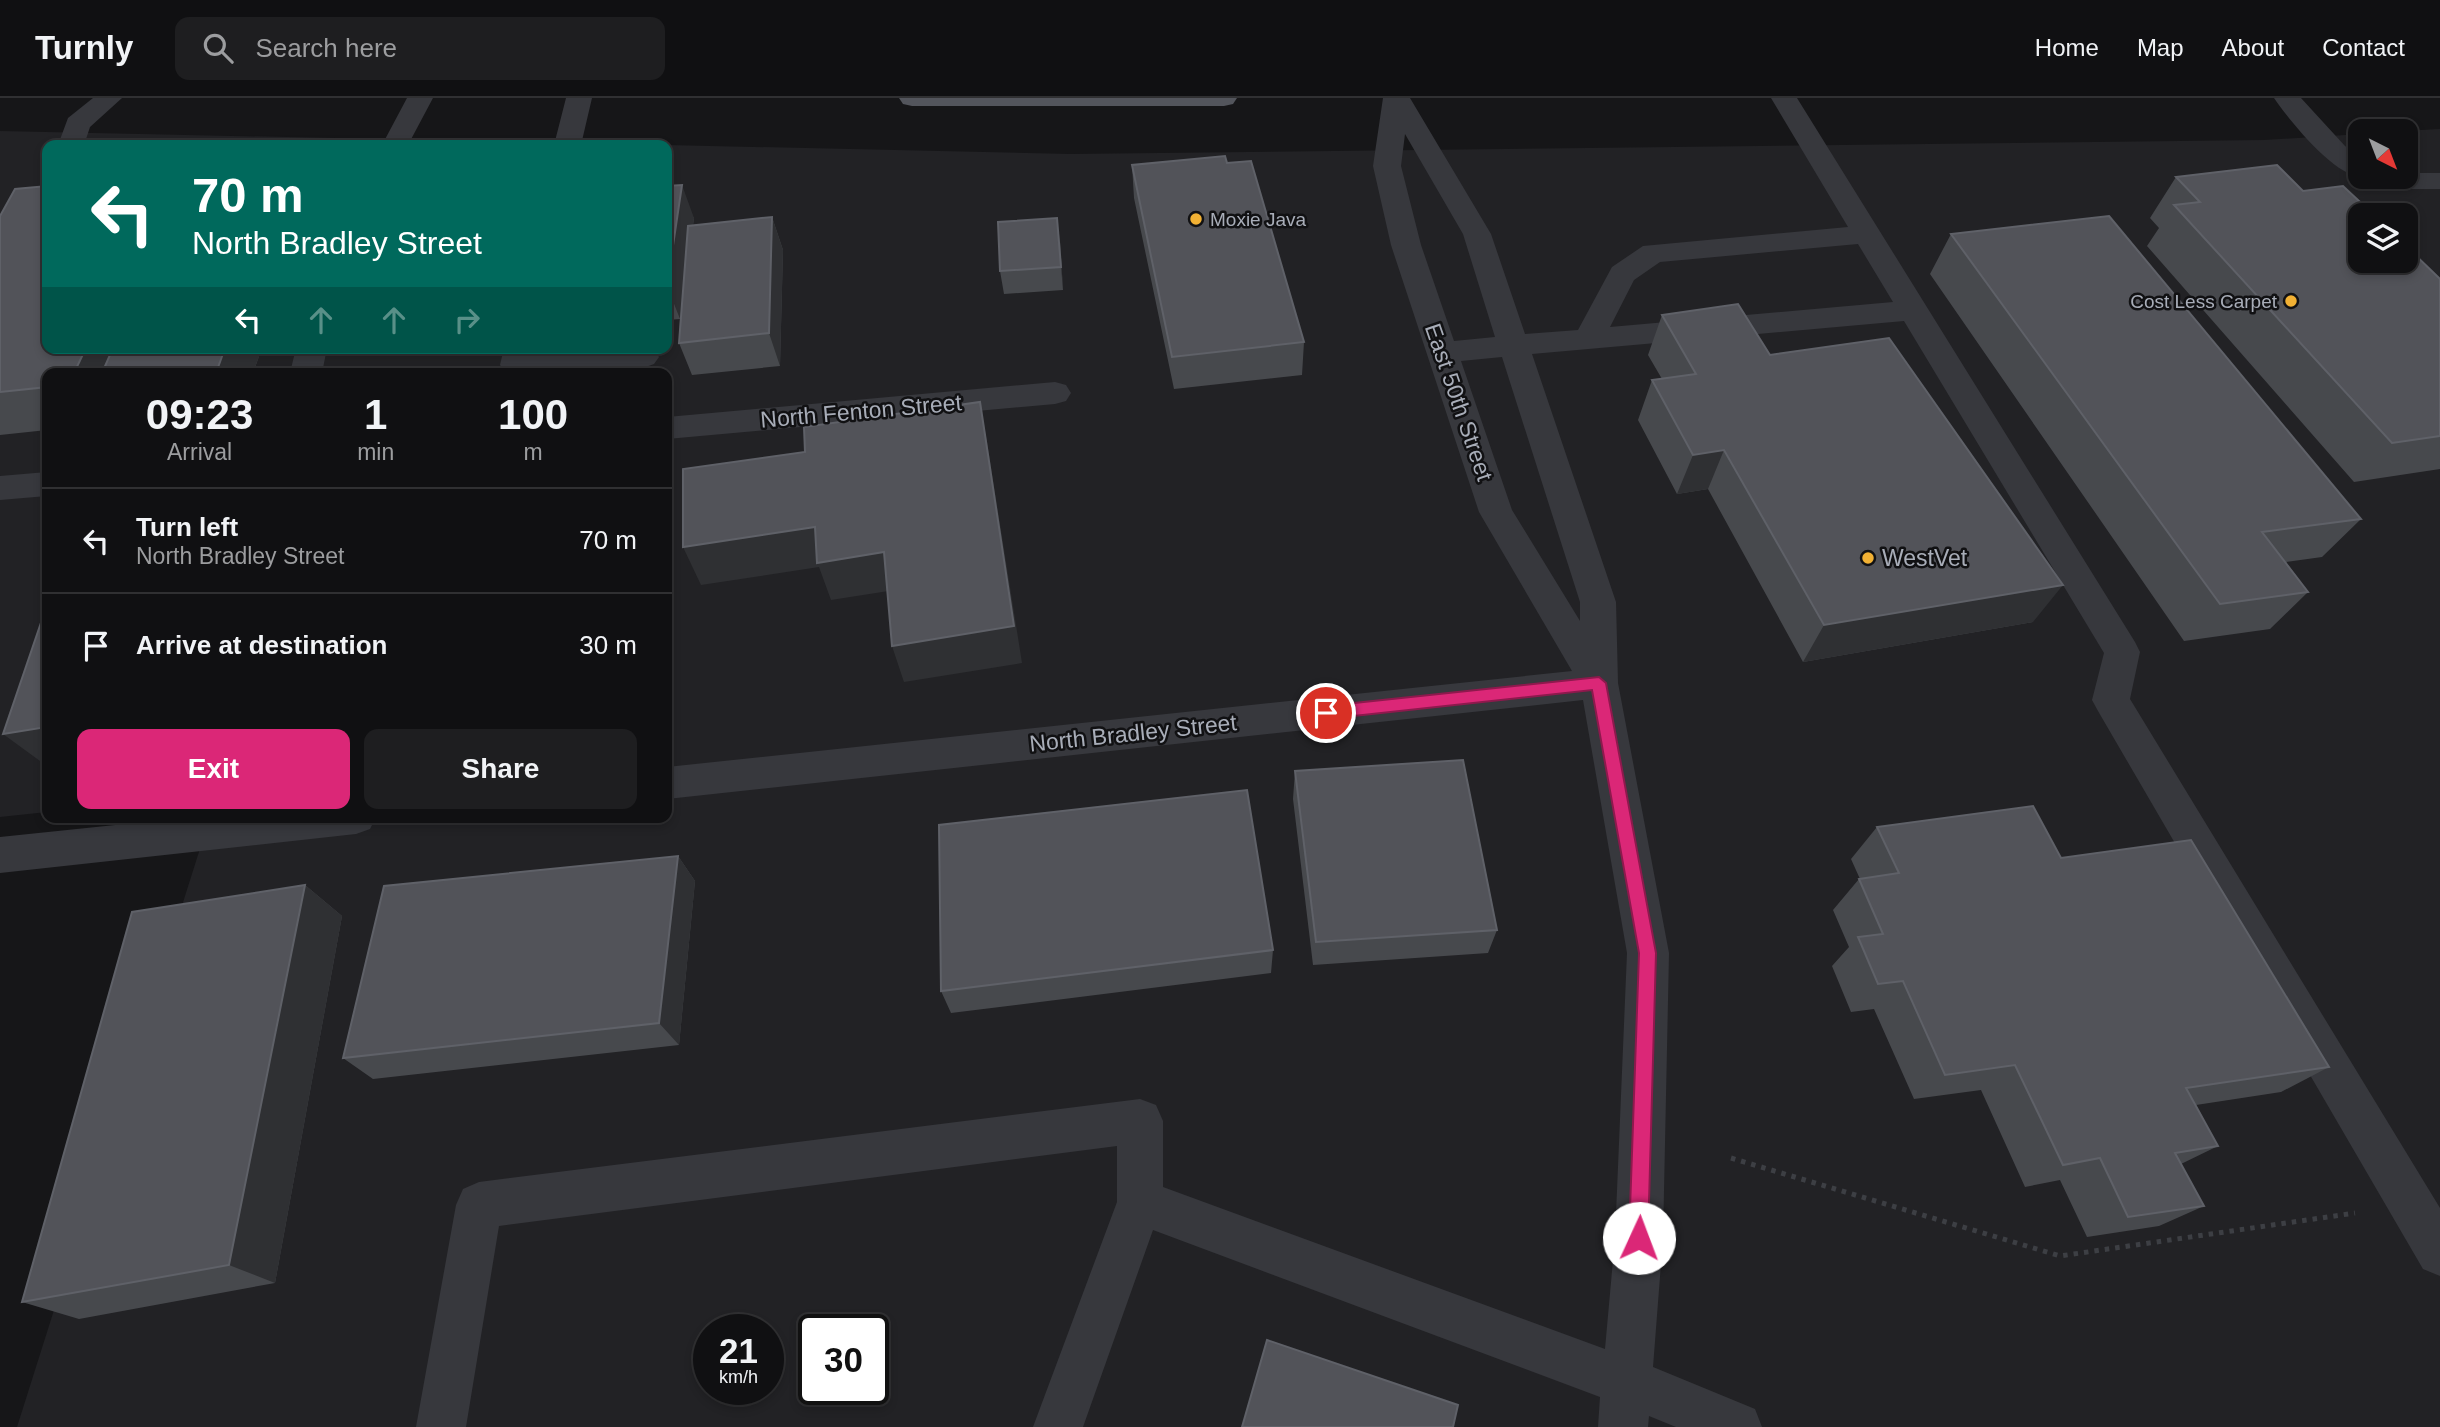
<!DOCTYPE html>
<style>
body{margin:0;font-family:Helvetica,sans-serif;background:#1e1e20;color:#f1f3f6;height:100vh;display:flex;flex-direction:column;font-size:26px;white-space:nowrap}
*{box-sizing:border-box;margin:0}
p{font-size:23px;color:#9c9d9f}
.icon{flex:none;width:38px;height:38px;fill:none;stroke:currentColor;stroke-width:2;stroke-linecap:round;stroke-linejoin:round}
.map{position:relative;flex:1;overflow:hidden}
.details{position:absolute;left:42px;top:270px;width:630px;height:455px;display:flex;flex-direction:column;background:#101012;border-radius:14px;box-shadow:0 4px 10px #0003,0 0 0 2px #303032}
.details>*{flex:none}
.top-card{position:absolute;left:42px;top:42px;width:630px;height:214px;border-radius:14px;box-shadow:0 4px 10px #0003,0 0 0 2px #303032;background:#00695c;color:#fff;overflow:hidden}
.needle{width:46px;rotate:138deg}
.buttons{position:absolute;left:2348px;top:21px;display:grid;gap:14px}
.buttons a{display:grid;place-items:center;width:70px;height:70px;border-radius:14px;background:#101012;box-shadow:0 4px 10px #0003,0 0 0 2px #303032;font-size:35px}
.speed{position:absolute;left:693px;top:1216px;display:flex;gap:14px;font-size:35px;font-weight:700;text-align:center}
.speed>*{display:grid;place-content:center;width:91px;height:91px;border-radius:50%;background:#101012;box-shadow:0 4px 10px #0003,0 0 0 2px #303032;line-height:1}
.speed small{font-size:18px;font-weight:400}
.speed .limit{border:4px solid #111;border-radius:10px;background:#fff;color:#111}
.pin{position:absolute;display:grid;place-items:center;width:60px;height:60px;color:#fff;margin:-30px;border:4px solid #fff;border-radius:50%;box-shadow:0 2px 7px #0007}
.me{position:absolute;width:77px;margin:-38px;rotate:2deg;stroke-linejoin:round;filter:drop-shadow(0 0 5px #0008)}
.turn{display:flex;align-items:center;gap:24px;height:147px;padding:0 35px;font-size:32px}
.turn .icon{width:91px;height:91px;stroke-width:2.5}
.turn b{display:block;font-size:49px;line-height:60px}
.lanes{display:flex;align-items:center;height:66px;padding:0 35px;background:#0003;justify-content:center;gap:35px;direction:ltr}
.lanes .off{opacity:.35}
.eta{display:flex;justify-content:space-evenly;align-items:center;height:119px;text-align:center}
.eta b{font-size:42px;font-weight:600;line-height:49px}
.primary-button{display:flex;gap:14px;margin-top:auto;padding:14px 35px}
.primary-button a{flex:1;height:80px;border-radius:14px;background:#db2777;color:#fff;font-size:28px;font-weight:600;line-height:80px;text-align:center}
.primary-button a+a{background:#1e1e20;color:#f1f3f6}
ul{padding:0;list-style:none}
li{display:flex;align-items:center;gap:21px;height:105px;padding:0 35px;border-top:2px solid #303032}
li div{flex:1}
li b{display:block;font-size:26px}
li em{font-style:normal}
header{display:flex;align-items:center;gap:42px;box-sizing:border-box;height:98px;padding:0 35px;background:#101012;border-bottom:2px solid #303032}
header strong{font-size:33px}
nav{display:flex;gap:38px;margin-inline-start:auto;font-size:24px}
.search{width:490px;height:63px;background:#1e1e20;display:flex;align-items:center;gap:18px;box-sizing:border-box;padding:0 24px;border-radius:14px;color:#9c9d9f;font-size:26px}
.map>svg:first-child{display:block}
</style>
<header>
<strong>Turnly</strong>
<div class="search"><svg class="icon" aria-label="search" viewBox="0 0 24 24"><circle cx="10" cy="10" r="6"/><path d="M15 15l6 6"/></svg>Search here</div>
<nav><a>Home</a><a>Map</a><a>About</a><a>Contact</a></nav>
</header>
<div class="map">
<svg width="2440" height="1329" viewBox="0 0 2440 1329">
<rect width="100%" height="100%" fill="#161618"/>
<path fill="#222225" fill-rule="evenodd" d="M2440 31V1329H17L210 719H667V275H47V714L0 719V33L664 47H47V250H667V47L1070 56 2264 42 2361 36V79H2406V33H2402ZM2361 117H2406V163H2361ZM709 1232H768V1292H709ZM814 1232H873V1292H814Z"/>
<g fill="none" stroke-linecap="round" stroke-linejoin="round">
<path stroke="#3d3f44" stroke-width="5" stroke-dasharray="4.5 6" stroke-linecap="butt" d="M1731 1060 2060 1158 2355 1115"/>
<path fill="#37383d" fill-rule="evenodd" d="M93 0H122L90 29 84 47H58L68 20Z
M407 0H433L408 47H382Z
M566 0H592L581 47H554Z
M1383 0H1410L1491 136 1525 236 1578 232 1612 169 1643 148 1848 129 1771 0H1797L2135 544 2140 554 2130 601 2440 1110V1178L2423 1171 2098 613 2092 602 2104 555 1904 223 1532 256 1616 504 1618 585 1669 855 1663 1140 1653 1269 1755 1311 1762 1329H1676L1649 1318 1648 1329H1598L1600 1299 1153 1132 1083 1329H1033L1117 1104V1048L499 1128 466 1329H416L456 1107 463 1091 479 1084 1140 1001 1156 1007 1163 1023V1089L1605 1251 1615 1140 1627 855 1583 602 667 701V669L1572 573 1479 414 1391 147 1373 68ZM1405 36 1463 136 1495 239 1454 243 1421 147 1401 68ZM1858 146 1893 204 1610 229 1634 182 1660 164ZM1502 259 1580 504V523L1512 412 1461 263Z
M2274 0H2301L2345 48 2361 59V79H2406V75H2440V91H2395L2368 85 2364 79C2336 81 2289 22 2274 0Z
M296 250H327L322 275H290Z
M504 250H535L534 255 649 250 654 252 659 259 654 266 643 270 506 275 500 267Z
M1055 284 1066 287 1071 295 1066 303 1055 306 667 341V319Z
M47 374V398L0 402V378Z
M192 719H376L370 731 356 736 0 775V739Z"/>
<path fill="#53555c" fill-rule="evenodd" d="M899 0H1237L1233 6 1224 8H912L903 6Z"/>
</g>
<path fill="#47494d" d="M1227 65 1304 244 1302 277 1174 291 1134 100 1132 67Z
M2176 79 2303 93 2440 181V371L2354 384 2147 148 2159 130 2150 120Z
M667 88 694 120 693 127 772 119 783 152 780 268 692 277 679 245 680 221 667 222Z
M0 118 47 250H262L253 275H47V332L0 337Z
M1951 136 2361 421 2322 459 2286 464 2308 494 2270 531 2184 543 1930 176Z
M1060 143 1063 192 1004 196 1000 173Z
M1662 217 1770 257 2033 524 1803 564 1708 391 1677 396 1638 322 1652 282 1662 281 1648 257Z
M1295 673 1497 832 1488 855 1313 867 1293 701Z
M1877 729 2061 760 2329 969 2281 994 2196 1007 2218 1048 2181 1066 2204 1108 2159 1128 2087 1139 2060 1082 2025 1089 1981 992 1914 1001 1874 911 1851 914 1832 868 1849 849 1833 812 1859 781H1860L1851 761Z
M678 758 695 783 679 947 373 981 343 960Z
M305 787 342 818 275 1185 79 1221 22 1204Z
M1273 852 1271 875 951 915 941 893Z"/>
<path fill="#2f3033" d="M682 87 694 120 680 221 667 188Z
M772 119 783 152 780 268 769 235Z
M1057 120 1060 143 1063 192 1061 169Z
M86 250H138L127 275H74Z
M225 250H262L253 275H216Z
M980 304 987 344 1022 565 904 584 892 548Z
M1724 352 1708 391 1677 396 1693 357Z
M815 429 884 454 895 492 831 502 819 469 701 487 683 449Z
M2063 487 2033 524 1803 564 1824 527Z
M47 629V662L40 663 3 636Z
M678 758 695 783 679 947 659 925Z
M305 787 342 818 275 1185 229 1167Z"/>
<path fill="#525359" stroke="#5f6168" stroke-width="2" d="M1225 58 1227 65 1251 63 1304 244 1172 259 1132 67Z
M2277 67 2303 93 2343 88 2374 117H2361V163H2406V148L2440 181V338L2392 345 2174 107 2200 104 2176 79Z
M682 87 667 188V88Z
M47 88V250H86L74 275H47V289L0 294V118L15 91Z
M2109 118 2361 421 2262 434 2308 494 2220 506 1951 136Z
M772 119 769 235 679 245 688 128Z
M1057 120 1061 169 1000 173 998 124Z
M1738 206 1770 257 1889 240 2063 487 1824 527 1724 352 1693 357 1652 282 1696 276 1662 217Z
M113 250H225L216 275H102Z
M980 304 1014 528 892 548 884 454 817 465 815 429 683 449V371L805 354 804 329Z
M47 507V629L3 636Z
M1463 662 1497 832 1316 844 1295 673Z
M1247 692 1273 852 941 893 939 727Z
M2033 708 2061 760 2191 742 2329 969 2186 990 2218 1048 2175 1055 2204 1108 2128 1119 2100 1060 2063 1067 2015 967 1945 977 1903 883 1878 886 1858 839 1883 836 1859 781 1899 775 1877 729Z
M678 758 659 925 343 960 384 788Z
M305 787 229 1167 22 1204 132 814Z
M1267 1242 1458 1307 1453 1329H1242Z"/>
<path fill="#db2777" stroke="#8e194d" stroke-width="2" d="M1599 579 1606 585 1656 855 1648 1140 1646 1147 1639 1150 1632 1147 1629 1140 1639 855 1592 592 1326 621 1319 615 1326 608Z"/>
<g fill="#f2b134" stroke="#111113" stroke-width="2.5">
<circle cx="1196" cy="121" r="7"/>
<circle cx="2291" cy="203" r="7"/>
<circle cx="1868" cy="460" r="7"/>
</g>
<g text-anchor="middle" stroke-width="5" stroke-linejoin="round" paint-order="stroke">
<g font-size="19" fill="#a8adb8" stroke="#111113" text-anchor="start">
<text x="1210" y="128">Moxie Java</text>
<text x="2277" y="210" text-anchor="end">Cost Less Carpet</text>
</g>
<g font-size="23" fill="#a8adb8" stroke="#111113">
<text transform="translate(1459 304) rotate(71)" y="8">East 50th Street</text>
<text transform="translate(861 313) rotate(-5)" y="8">North Fenton Street</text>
<text transform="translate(1133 635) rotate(-6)" y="8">North Bradley Street</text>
</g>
<g font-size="23" fill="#a8adb8" stroke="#111113" text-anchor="start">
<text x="1882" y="468">WestVet</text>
</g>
</g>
</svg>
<div class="buttons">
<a><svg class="needle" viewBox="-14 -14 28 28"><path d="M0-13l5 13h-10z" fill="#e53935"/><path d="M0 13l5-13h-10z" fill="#9c9d9f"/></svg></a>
<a><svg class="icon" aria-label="layers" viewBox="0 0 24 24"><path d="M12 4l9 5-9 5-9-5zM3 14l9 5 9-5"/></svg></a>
</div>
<div class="speed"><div>21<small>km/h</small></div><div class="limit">30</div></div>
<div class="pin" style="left:1326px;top:615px;background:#d93025"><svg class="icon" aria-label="arrive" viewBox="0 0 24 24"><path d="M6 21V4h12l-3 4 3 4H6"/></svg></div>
<svg class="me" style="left:1639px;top:1140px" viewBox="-20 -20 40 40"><circle r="19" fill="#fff"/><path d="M0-13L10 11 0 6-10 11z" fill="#db2777"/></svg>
<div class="top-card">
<div class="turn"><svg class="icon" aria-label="left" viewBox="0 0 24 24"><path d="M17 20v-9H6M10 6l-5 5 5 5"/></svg><div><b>70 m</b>North Bradley Street</div></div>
<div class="lanes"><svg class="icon" aria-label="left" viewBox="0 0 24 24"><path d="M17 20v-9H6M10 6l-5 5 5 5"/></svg><svg class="icon off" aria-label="ahead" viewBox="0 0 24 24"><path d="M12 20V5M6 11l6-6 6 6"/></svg><svg class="icon off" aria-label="ahead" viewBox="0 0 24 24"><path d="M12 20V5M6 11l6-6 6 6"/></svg><svg class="icon off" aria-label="right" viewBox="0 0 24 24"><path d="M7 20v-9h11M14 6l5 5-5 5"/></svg></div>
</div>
<section class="details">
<div class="eta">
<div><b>09:23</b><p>Arrival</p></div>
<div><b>1</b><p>min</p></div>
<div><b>100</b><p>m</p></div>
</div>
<ul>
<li><svg class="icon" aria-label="left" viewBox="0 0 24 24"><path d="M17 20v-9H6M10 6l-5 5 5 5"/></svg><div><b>Turn left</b><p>North Bradley Street</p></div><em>70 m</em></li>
<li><svg class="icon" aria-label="arrive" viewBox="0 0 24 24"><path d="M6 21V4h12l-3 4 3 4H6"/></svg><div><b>Arrive at destination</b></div><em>30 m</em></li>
</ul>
<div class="primary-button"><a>Exit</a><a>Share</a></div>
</section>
</div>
